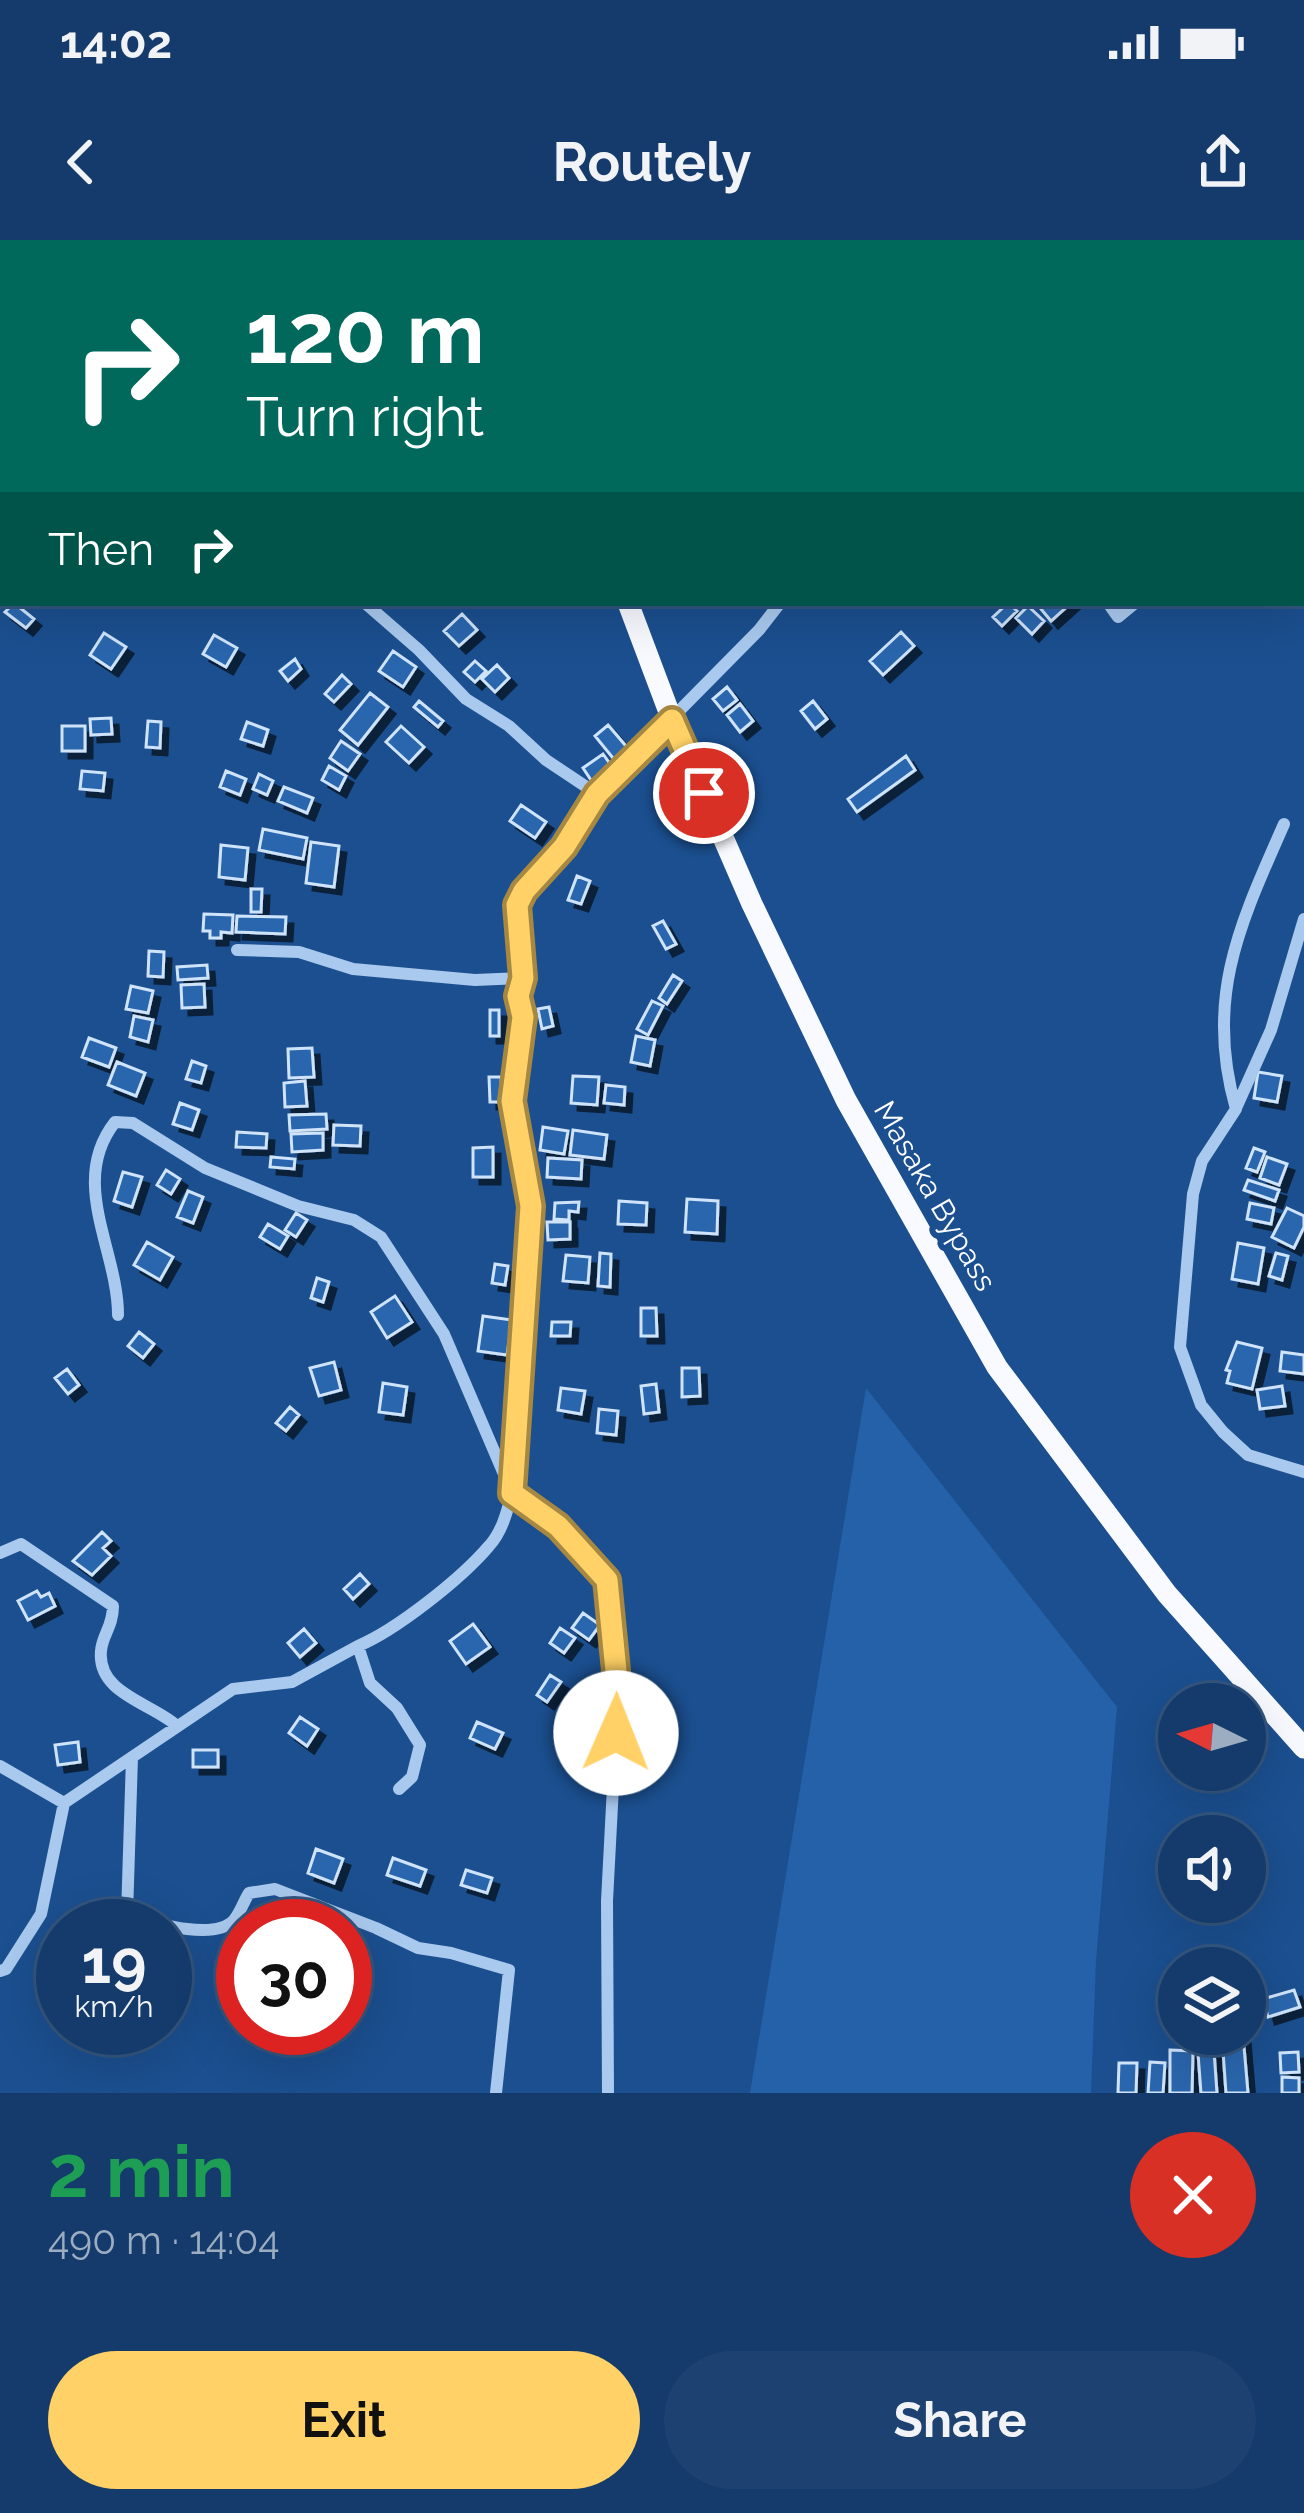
<!DOCTYPE html>
<meta charset="utf-8">
<style>
body{margin:0;font-family:Raleway,sans-serif;background:#1d4271;color:#f1f3f6;height:100vh;display:flex;flex-direction:column;font-size:45px;white-space:nowrap}
*{box-sizing:border-box;margin:0}
p{font-size:39px;color:#9dadc1}
.icon{flex:none;width:66px;height:66px;fill:none;stroke:currentColor;stroke-width:2;stroke-linecap:round;stroke-linejoin:round}
.map{position:relative;height:1853px;overflow:hidden}
.drawer{display:flex;flex-direction:column;background:#143b6b;flex:1}
.drawer>*{flex:none}
.guide{position:absolute;left:0px;top:0px;width:1305px;height:366px;box-shadow:0 12px 48px #0002,0 0 0 3px #33557e;background:#00695c;color:#fff;overflow:hidden}
.needle{width:78px;rotate:275deg}
.buttons{position:absolute;left:1158px;top:1443px;display:grid;gap:24px}
.buttons a{display:grid;place-items:center;width:108px;height:108px;border-radius:50%;background:#143b6b;box-shadow:0 12px 48px #0002,0 0 0 3px #33557e;font-size:60px}
.speed{position:absolute;left:36px;top:1659px;display:flex;gap:24px;font-size:60px;font-weight:700;text-align:center}
.speed>*{display:grid;place-content:center;width:156px;height:156px;border-radius:50%;background:#143b6b;box-shadow:0 12px 48px #0002,0 0 0 3px #33557e;line-height:1}
.speed small{font-size:30px;font-weight:400}
.speed .limit{border:18px solid #d22;background:#fff;color:#111}
.pin{position:absolute;display:grid;place-items:center;width:102px;height:102px;color:#fff;margin:-51px;border:6px solid #fff;border-radius:50%;box-shadow:0 3px 12px #0007}
.me{position:absolute;width:132px;margin:-66px;rotate:1deg;stroke-linejoin:round;filter:drop-shadow(0 0 9px #0008)}
.turn{display:flex;align-items:center;gap:42px;height:252px;padding:0 48px;font-size:54px}
.turn .icon{width:156px;height:156px;stroke-width:2.5}
.turn b{display:block;font-size:84px;line-height:102px}
.then{display:flex;align-items:center;height:114px;padding:0 48px;background:#0003;gap:24px;font-size:45px}
.round{display:grid;place-items:center;flex:none;width:126px;height:126px;border-radius:63px;background:#1d4271}
.head{display:flex;align-items:center;justify-content:space-between;height:204px;padding:0 48px}
h1{font-size:72px;font-weight:700;line-height:90px;color:#1e9e55}
.action{display:flex;gap:24px;margin-top:auto;padding:24px 48px}
.action a{flex:1;height:138px;border-radius:72px;background:#ffd166;color:#111;font-size:48px;font-weight:700;line-height:138px;text-align:center}
.action a+a{background:#1d4271;color:#f1f3f6}
.status{display:flex;justify-content:space-between;align-items:center;height:84px;padding:0 60px;background:#143b6b;direction:ltr}
.status svg{height:33px;fill:currentColor}
header{display:flex;justify-content:space-between;align-items:center;height:156px;padding:0 48px;background:#143b6b;font-size:54px;font-weight:700}
.map>svg:first-child{display:block}
</style>
<div class="status"><b>14:02</b><svg viewBox="0 0 49 12"><path d="M0 12V9h3v3zM5 12V6h3v6zM10 12V3h3v9zM15 12V0h3v12zM26 1h20v11H26zM47 4h2v5h-2z"/></svg></div>
<header><svg class="icon" aria-label="back" viewBox="0 0 24 24"><path d="M15 5l-7 7 7 7"/></svg>Routely<svg class="icon" aria-label="share" viewBox="0 0 24 24"><path d="M12 15V3M7 8l5-5 5 5M5 13v7h14v-7"/></svg></header>
<div class="map">
<svg width="1304" height="1853" viewBox="0 0 1304 1853">
<defs>
<filter id="shadow"><feDropShadow dx="7" dy="7" stdDeviation="0" flood-color="#0009"/></filter>
</defs>
<rect width="100%" height="100%" fill="#1b4f8f"/>
<path fill="#2461a8" d="M866 1148 1117 1467 1096 1721 1091 1853H750Z"/>
<path fill="#2a66ad" stroke="#cfe3fa" stroke-width="3" filter="url(#shadow)" d="M14 363 34 379 26 388 5 372Z
M1008 363 1017 371 1002 386 993 377Z
M1036 363H1071L1051 381Z
M1028 366 1044 381 1032 394 1016 378Z
M462 374 477 390 459 406 444 391Z
M901 392 914 406 883 435 870 421Z
M104 393 126 407 111 429 90 415Z
M214 395 237 408 226 427 203 414Z
M393 411 416 427 403 447 379 431Z
M295 419 301 429 288 441 280 431Z
M475 421 486 431 475 442 464 432Z
M497 425 509 438 495 452 482 439Z
M342 435 351 444 334 462 325 454Z
M727 447 737 460 723 471 713 459Z
M370 453 388 467 358 505 340 490Z
M419 461 443 481 438 487 414 467Z
M813 461 827 479 815 489 801 471Z
M740 464 753 481 740 492 727 475Z
M111 478 112 494 91 495 90 479Z
M148 481 161 482 160 508 146 507Z
M247 482 268 490 263 506 241 499Z
M608 485 631 512 617 523 595 496Z
M62 486H85V511H62Z
M401 486 424 507 409 523 386 502Z
M341 501 360 514 348 531 330 518Z
M603 514 613 528 593 543 583 528Z
M906 516 915 530 857 572 848 559Z
M329 526 346 536 339 550 322 540Z
M82 531 105 533 103 551 80 549Z
M226 531 246 539 240 555 220 547Z
M259 534 273 541 267 555 253 549Z
M284 547 313 558 307 573 278 561Z
M521 565 546 582 535 598 510 581Z
M263 589 307 598 303 619 259 610Z
M311 602 339 606 334 647 306 643Z
M221 605 248 608 245 640 219 637Z
M577 636 590 641 581 664 568 660Z
M251 649H262L261 672H251Z
M204 674 233 675 232 693 221 692V698H210V691H203Z
M237 676 286 677 285 694 236 692Z
M663 681 676 704 666 709 653 686Z
M149 711 164 712 163 737 148 736Z
M207 725 208 738 178 740 177 727Z
M673 735 682 741 667 764 659 758Z
M204 744 205 767 182 768 181 745Z
M131 746 153 751 148 773 126 769Z
M652 761 663 766 648 795 637 789Z
M549 767 553 786 542 789 538 769Z
M490 770H499V796H490Z
M134 776 153 780 148 802 130 797Z
M636 796 655 800 650 826 631 822Z
M89 798 116 808 109 827 82 817Z
M312 808 314 837 289 838 288 809Z
M192 821 206 826 201 843 186 839Z
M117 822 145 833 136 856 108 845Z
M1258 832 1282 836 1277 862 1254 858Z
M573 836 599 837 597 865 571 863Z
M489 837H501L502 862H490Z
M305 841 307 866 285 867 284 843Z
M606 845 625 847 624 865 604 863Z
M180 863 199 870 192 890 173 884Z
M326 874 327 889 290 891 289 875Z
M334 885 361 886 360 906 333 905Z
M543 887 568 891 564 914 540 910Z
M573 890 607 895 604 919 570 915Z
M237 892 267 894 266 908 236 907Z
M323 893V910L292 912 291 894Z
M493 907V937H473V908Z
M1254 908 1265 912 1257 932 1246 928Z
M271 917 295 919 294 929 270 927Z
M1267 917 1287 924 1279 945 1260 938Z
M548 918 582 920 581 939 547 937Z
M166 930 180 939 171 954 157 945Z
M123 932 142 937 132 967 114 961Z
M1248 940 1279 950 1275 961 1244 950Z
M188 951 203 957 193 983 177 977Z
M687 959 718 961 717 994 685 992Z
M619 961 647 963 646 985 618 984Z
M579 962 578 972 569 971V980L554 979 555 963Z
M1250 963 1274 968 1271 984 1247 979Z
M1287 968 1304 976V987L1294 1008 1272 997Z
M296 973 307 980 296 997 285 990Z
M547 982H570V999L548 1000Z
M268 984 288 996 280 1009 260 997Z
M147 1002 173 1017 160 1040 134 1025Z
M1238 1003 1264 1008 1258 1044 1232 1039Z
M600 1013 611 1014 610 1047 598 1046Z
M1276 1013 1288 1016 1282 1040 1269 1036Z
M566 1015 590 1017 588 1043 563 1041Z
M495 1024 508 1026 505 1045 492 1043Z
M317 1038 329 1042 323 1062 311 1058Z
M395 1056 412 1082 387 1098 371 1072Z
M641 1068H656L657 1096H641Z
M483 1076 512 1080 507 1115 478 1111Z
M552 1082H571L570 1096H551Z
M139 1092 154 1104 143 1118 128 1106Z
M1237 1102 1262 1108 1252 1149 1227 1143 1230 1131 1226 1130Z
M1282 1112 1304 1115V1134L1280 1131Z
M334 1122 341 1150 319 1156 310 1128Z
M682 1128H699L700 1156 682 1157Z
M67 1129 79 1145 68 1154 55 1138Z
M383 1143 407 1147 403 1175 379 1172Z
M656 1144 659 1172 644 1174 641 1146Z
M1282 1146 1285 1166 1260 1169 1257 1150Z
M561 1148 585 1151 581 1174 558 1170Z
M290 1167 299 1175 286 1191 276 1183Z
M599 1169 618 1171 616 1195 597 1193Z
M102 1292 111 1301 103 1308 111 1316 92 1335 73 1321Z
M360 1334 369 1344 353 1359 344 1349Z
M37 1351 41 1357 49 1353 55 1366 28 1380 18 1361Z
M583 1373 600 1385 589 1400 572 1388Z
M473 1384 490 1407 466 1424 450 1401Z
M560 1388 575 1398 564 1413 550 1403Z
M304 1389 316 1403 300 1417 288 1403Z
M550 1435 561 1442 547 1462 537 1455Z
M300 1477 318 1489 307 1506 289 1493Z
M477 1482 503 1493 495 1509 470 1498Z
M78 1502 80 1522 58 1525 55 1505Z
M193 1510H218V1527H193Z
M316 1609 343 1619 334 1643 308 1633Z
M393 1618 426 1630 420 1646 387 1635Z
M466 1630 492 1638 487 1653 461 1645Z
M1294 1750 1300 1767 1268 1777 1263 1759Z
M1243 1795 1248 1853H1226L1222 1797Z
M1170 1810 1193 1811 1192 1853H1170Z
M1214 1811 1217 1853H1201L1198 1813Z
M1298 1812 1299 1832 1281 1833 1280 1813Z
M1150 1822 1165 1823 1163 1853H1148Z
M1119 1823H1137L1136 1853H1118Z
M1282 1837 1299 1838V1853H1282Z"/>
<g fill="none" stroke-linecap="round" stroke-linejoin="round">
<path stroke="#a9c9ee" stroke-width="12" d="M149 3 152 0
M1141 3 1143 0
M0 192 3 189
M365 363 419 410 466 459 509 486 546 520 597 554
M1108 363 1118 377 1135 363
M1284 584C1240 684 1204 758 1236 869L1202 921 1193 954 1180 1107 1201 1165 1223 1192 1248 1215 1304 1232
M237 710 299 712 353 729 475 740 523 738
M1236 868 1271 790 1304 679
M118 1075C118 1010 68 942 115 882L133 883 205 928 298 966 354 980 381 997 444 1094 512 1253 558 1286 607 1341 618 1451 607 1661 608 1853
M0 1313 21 1304 113 1366C113 1387 102 1395 101 1411 97 1454 152 1463 177 1486
M132 1517 127 1675C152 1682 214 1702 234 1680 240 1673 244 1661 249 1653L275 1649 376 1688 418 1708 451 1713 509 1730 496 1853
M0 1526 64 1563
M399 1549 412 1537 420 1505 397 1468 370 1443 358 1406C396 1390 461 1339 489 1306 502 1292 507 1272 512 1253L531 966 513 861 523 777 518 756 523 738 517 665 524 651 564 607 597 554 759 390 780 363
M0 1731 6 1729 41 1674 64 1563 233 1449 292 1442 358 1406"/>
<path stroke="#f8faff" stroke-width="21" d="M493 0 494 3
M628 363 672 480 752 664 846 860 997 1127 1167 1354 1304 1508"/>
</g>
<g fill="none" stroke-linecap="round" stroke-linejoin="round">
<defs>
<path id="route" d="M616 1493 618 1451 607 1340 558 1286 512 1253 531 966 512 861 523 777 518 756 523 738 517 665 524 651 564 607 597 554 672 480 704 553"/>
</defs>
<use href="#route" stroke="#a68842" stroke-width="30"/>
<use href="#route" stroke="#ffd166" stroke-width="21"/>
</g>
<g text-anchor="middle" stroke-width="12" stroke-linejoin="round" paint-order="stroke">
<g font-size="30" fill="#fff" stroke="#1b4f8f">
<text transform="translate(935 956) rotate(60)" y="10">Masaka Bypass</text>
</g>
</g>
</svg>
<div class="buttons">
<a><svg class="needle" viewBox="-14 -14 28 28"><path d="M0-13l5 13h-10z" fill="#e53935"/><path d="M0 13l5-13h-10z" fill="#9dadc1"/></svg></a>
<a><svg class="icon" aria-label="sound" viewBox="0 0 24 24"><path d="M4 9h4l5-4v14l-5-4H4zM17 9q2 3 0 6"/></svg></a>
<a><svg class="icon" aria-label="layers" viewBox="0 0 24 24"><path d="M12 4l9 5-9 5-9-5zM3 14l9 5 9-5"/></svg></a>
</div>
<div class="speed"><div>19<small>km/h</small></div><div class="limit">30</div></div>
<div class="pin" style="left:704px;top:553px;background:#d93025"><svg class="icon" aria-label="arrive" viewBox="0 0 24 24"><path d="M6 21V4h12l-3 4 3 4H6"/></svg></div>
<svg class="me" style="left:616px;top:1493px" viewBox="-20 -20 40 40"><circle r="19" fill="#fff"/><path d="M0-13L10 11 0 6-10 11z" fill="#ffd166"/></svg>
<div class="guide">
<div class="turn"><svg class="icon" aria-label="right" viewBox="0 0 24 24"><path d="M7 20v-9h11M14 6l5 5-5 5"/></svg><div><b>120 m</b>Turn right</div></div>
<div class="then">Then<svg class="icon" aria-label="right" viewBox="0 0 24 24"><path d="M7 20v-9h11M14 6l5 5-5 5"/></svg></div>
</div>
</div>
<section class="drawer">
<div class="head"><div><h1>2 min</h1><p>490 m · 14:04</p></div><a class="round" style="background:#d93025;color:#fff"><svg class="icon" aria-label="close" viewBox="0 0 24 24"><path d="M6 6l12 12M18 6L6 18"/></svg></a></div>
<div class="action"><a>Exit</a><a>Share</a></div>
</section>
